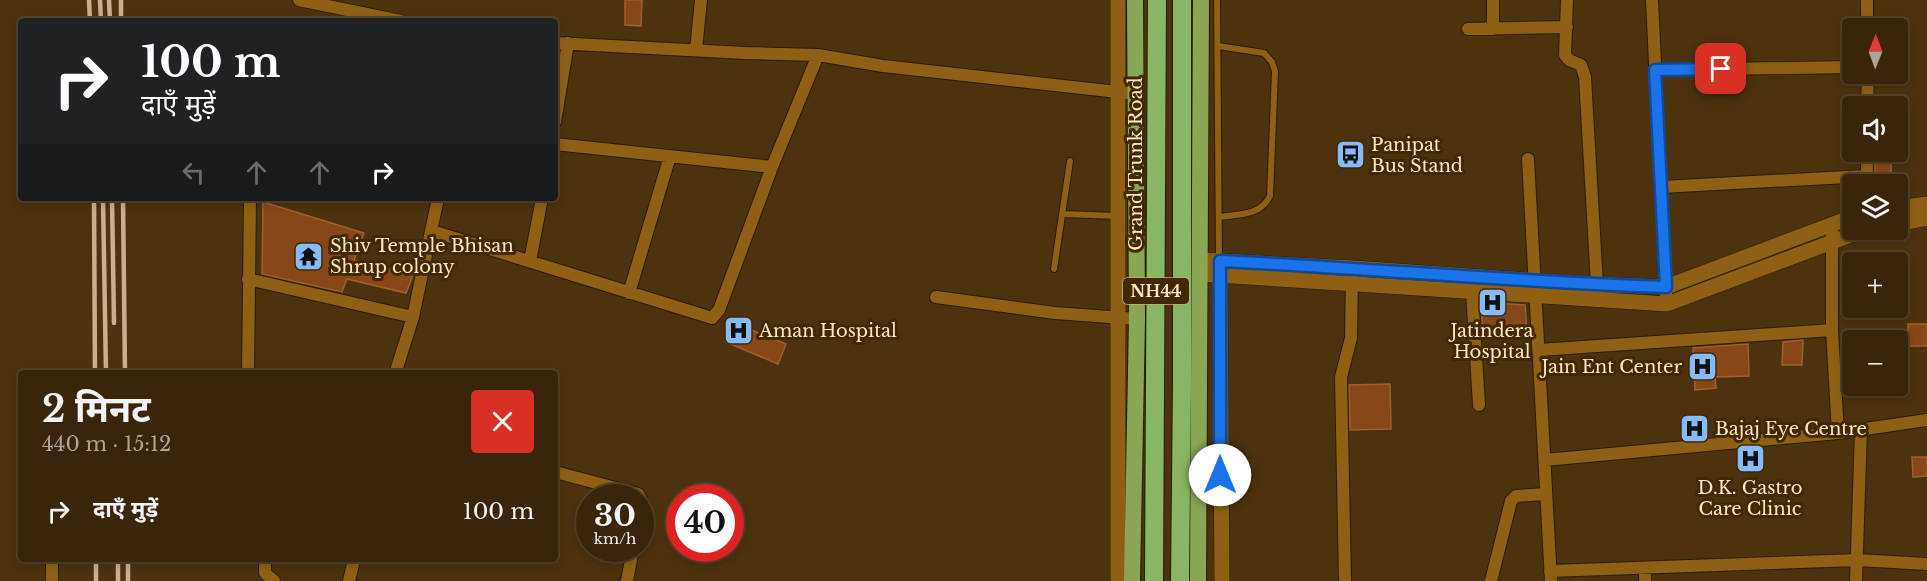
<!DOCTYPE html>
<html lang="hi">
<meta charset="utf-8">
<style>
body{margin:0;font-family:"Libre Baskerville","Noto Sans Devanagari",serif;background:#402e13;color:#f1f3f6;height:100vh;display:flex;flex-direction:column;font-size:22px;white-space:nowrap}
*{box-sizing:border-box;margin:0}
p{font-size:20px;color:#aba59c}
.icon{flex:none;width:33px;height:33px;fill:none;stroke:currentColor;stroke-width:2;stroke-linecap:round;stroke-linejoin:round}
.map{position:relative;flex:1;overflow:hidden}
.side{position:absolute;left:18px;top:370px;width:540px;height:192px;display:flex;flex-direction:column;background:#39260a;border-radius:6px;box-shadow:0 3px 9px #0003,0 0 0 2px #53432b}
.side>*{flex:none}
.banner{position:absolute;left:18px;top:18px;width:540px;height:183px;border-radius:6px;box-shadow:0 3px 9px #0003,0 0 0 2px #53432b;background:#202124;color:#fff;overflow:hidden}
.needle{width:39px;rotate:1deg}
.tools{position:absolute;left:1842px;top:18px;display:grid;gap:12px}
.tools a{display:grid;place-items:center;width:66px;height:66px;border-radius:6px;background:#39260a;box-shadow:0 3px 9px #0003,0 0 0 2px #53432b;font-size:30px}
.speed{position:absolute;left:576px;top:484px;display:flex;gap:12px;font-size:30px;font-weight:700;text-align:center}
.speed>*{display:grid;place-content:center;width:78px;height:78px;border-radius:50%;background:#39260a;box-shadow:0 3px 9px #0003,0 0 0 2px #53432b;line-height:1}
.speed small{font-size:15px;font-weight:400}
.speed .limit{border:9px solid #d22;background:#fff;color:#111}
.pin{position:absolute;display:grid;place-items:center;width:51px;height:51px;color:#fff;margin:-26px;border-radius:12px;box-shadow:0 3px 9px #0006}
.me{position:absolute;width:66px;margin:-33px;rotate:0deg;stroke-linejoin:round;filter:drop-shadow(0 0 4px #0008)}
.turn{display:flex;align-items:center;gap:21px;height:126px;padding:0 24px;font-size:27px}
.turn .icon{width:78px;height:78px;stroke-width:2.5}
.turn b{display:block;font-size:42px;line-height:51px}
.lanes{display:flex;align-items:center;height:57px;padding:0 24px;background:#0003;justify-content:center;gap:30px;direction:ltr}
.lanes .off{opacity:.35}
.round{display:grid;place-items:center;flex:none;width:63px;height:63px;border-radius:6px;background:#402e13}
.overview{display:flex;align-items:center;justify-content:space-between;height:102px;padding:0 24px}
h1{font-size:36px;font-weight:700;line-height:45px}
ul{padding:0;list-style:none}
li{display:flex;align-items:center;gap:18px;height:78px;padding:0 24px}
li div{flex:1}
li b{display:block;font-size:22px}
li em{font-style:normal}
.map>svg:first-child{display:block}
</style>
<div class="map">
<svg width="1927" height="581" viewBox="0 0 1927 581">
<rect width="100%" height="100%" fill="#4c330d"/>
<path fill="#874716" stroke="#a15f31" stroke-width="1.5" d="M625 0H642L641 26 625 25Z
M1875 154H1891V180H1875Z
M263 202 364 233 354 260 413 275 406 293 347 279 342 292 262 274Z
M1481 302 1525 305 1527 333 1483 335Z
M734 323 786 344 778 364 726 342Z
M1908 324H1927V346H1908Z
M1803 340 1802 365H1782L1783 342Z
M1748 344 1749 376 1715 377 1716 388 1695 390 1693 348Z
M1390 384 1391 429 1350 430 1349 385Z
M1685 421 1703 422V437L1684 438Z
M1742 451 1755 452V466L1742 465Z
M1912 457H1927V476L1913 477Z"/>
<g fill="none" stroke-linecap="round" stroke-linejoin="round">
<defs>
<path id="service" d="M1217 0 1219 260
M1218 46 1264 53 1272 62 1275 71 1270 196C1260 216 1239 214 1219 217
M1062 214 1118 216
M1054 269 1070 161"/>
<path id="minor" d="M299 0 401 21
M1493 0V29
M1567 0 1565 55 1569 60 1581 65 1585 77 1597 285
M1652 0 1666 295
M1867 0V28
M1468 29 1567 27
M555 43 745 53 818 55 883 66 1127 93
M696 50 701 0
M1655 70 1852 67
M1867 106 1868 74
M555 122 568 43
M555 144 772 167
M1867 152V183
M1528 159 1551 581
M1661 187 1866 176
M1832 225V330L1838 433
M432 231 712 318 719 310 772 167 818 55
M530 261 542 198
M248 279 413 317
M1472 292 1479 405
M629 293 670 156
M936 297 1055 313 1137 319
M1539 350 1832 330
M248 374 250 198
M395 374 413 317 438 198
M1545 460 1838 433 1927 420
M555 472 638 494 641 499 640 509
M265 560V573L274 581
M1645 568V581
M1550 571 1858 560 1927 564
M52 581V560
M349 581 354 560
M627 581 633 549
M1345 581 1341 377 1351 338 1352 275
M1491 581 1511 501 1516 496 1545 494
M1856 581 1861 430"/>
<path id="tertiary" d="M1118 0V581
M1898 208 1927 204
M1898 224 1927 218
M1201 260 1352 268 1582 284 1666 287 1852 217
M1220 267 1222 581
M1201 274 1667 304 1864 230"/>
<path id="trunk" d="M1132 581 1137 319 1135 0
M1198 581 1201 0"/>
<path id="motorway" d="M1154 581 1157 0
M1180 581 1182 384V0"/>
</defs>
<use href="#service" stroke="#2c1d07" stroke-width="8"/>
<use href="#minor" stroke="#2c1d07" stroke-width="14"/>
<use href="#tertiary" stroke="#2c1d07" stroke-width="16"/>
<use href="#trunk" stroke="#2c1d07" stroke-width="18"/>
<use href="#motorway" stroke="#2c1d07" stroke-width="20"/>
<use href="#service" stroke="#8f6013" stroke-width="6"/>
<use href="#minor" stroke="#8f6013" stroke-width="12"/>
<use href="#tertiary" stroke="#8f6013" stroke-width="15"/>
<use href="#trunk" stroke="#88a654" stroke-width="16"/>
<use href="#motorway" stroke="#87b764" stroke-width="18"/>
<path stroke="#caaf8d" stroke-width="4.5" d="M89 0 90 21
M100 0 101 21
M109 0 110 21
M121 0V21
M94 198 95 374
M103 198 106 374
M112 198 114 323
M123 198 125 374
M96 560V581
M118 560V581
M128 560V581"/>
</g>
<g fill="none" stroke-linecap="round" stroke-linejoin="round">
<defs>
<path id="route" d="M1220 475V261C1368 268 1517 282 1666 287L1655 70 1721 69"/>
</defs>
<use href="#route" stroke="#114b97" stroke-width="15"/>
<use href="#route" stroke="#1a73e8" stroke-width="10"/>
</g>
<defs>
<symbol id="bus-square" viewBox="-11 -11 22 22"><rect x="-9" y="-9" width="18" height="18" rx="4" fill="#85bbfb" stroke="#412901"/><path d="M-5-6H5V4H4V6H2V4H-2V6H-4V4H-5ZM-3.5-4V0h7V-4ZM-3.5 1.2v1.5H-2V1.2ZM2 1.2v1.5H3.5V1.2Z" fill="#111"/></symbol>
<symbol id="temple-square" viewBox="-11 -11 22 22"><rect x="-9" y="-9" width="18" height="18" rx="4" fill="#85bbfb" stroke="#412901"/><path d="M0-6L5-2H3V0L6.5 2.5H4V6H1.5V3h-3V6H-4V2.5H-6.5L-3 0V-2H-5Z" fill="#111"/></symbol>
<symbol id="hospital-square" viewBox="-11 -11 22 22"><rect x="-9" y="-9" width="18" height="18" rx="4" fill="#85bbfb" stroke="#412901"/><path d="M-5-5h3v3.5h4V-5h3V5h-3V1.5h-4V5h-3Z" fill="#111"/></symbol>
</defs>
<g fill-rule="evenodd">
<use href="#bus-square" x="1334" y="138" width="33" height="33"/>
<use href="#temple-square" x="292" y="240" width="33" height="33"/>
<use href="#hospital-square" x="1476" y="286" width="33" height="33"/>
<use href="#hospital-square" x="722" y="314" width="33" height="33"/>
<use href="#hospital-square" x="1686" y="350" width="33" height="33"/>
<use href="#hospital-square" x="1678" y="412" width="33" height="33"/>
<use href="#hospital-square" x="1734" y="442" width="33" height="33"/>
</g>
<g text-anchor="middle" stroke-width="6" stroke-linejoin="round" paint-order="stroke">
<rect fill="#412901" stroke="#c6ac89" stroke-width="1.5" x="1123" y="278" width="66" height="26" rx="4.5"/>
<g font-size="16" font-weight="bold" fill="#ffe4c3">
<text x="1156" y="297">NH44</text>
</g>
<g font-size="18" fill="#ffe4c3" stroke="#412901" text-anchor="start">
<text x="1371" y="151">Panipat<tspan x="1371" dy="21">Bus Stand</tspan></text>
<text x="330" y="252">Shiv Temple Bhisan<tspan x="330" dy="21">Shrup colony</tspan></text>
<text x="759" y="337">Aman Hospital</text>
<text x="1492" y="337" text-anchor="middle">Jatindera<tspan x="1492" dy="21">Hospital</tspan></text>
<text x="1682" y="373" text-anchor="end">Jain Ent Center</text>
<text x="1715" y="435">Bajaj Eye Centre</text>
<text x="1750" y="494" text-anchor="middle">D.K. Gastro<tspan x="1750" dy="21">Care Clinic</tspan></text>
</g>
<g font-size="18" fill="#ffe4c3" stroke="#412901">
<text transform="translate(1136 164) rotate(-90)" y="6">Grand Trunk Road</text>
</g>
</g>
</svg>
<div class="tools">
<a><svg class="needle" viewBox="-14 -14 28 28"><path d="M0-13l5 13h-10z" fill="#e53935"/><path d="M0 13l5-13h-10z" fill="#aba59c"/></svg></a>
<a><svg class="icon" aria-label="sound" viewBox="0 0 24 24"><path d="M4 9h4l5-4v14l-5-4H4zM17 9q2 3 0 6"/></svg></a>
<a><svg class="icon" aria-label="layers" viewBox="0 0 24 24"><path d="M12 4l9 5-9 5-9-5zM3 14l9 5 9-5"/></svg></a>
<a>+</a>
<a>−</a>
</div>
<div class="speed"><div>30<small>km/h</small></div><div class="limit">40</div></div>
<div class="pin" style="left:1721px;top:69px;background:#d93025"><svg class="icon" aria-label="arrive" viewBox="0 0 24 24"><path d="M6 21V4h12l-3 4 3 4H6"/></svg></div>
<svg class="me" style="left:1220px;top:475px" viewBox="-20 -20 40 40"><circle r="19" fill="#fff"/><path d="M0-13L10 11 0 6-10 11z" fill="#1a73e8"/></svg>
<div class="banner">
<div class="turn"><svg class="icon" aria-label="right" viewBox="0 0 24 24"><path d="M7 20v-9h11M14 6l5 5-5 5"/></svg><div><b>100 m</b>दाएँ मुड़ें</div></div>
<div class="lanes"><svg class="icon off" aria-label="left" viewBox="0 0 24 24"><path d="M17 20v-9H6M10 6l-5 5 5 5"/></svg><svg class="icon off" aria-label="ahead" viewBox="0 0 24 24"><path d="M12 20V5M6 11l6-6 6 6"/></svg><svg class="icon off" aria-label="ahead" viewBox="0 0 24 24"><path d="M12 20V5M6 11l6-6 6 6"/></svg><svg class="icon" aria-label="right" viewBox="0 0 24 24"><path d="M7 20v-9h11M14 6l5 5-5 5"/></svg></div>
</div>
<section class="side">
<div class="overview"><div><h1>2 मिनट</h1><p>440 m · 15:12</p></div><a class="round" style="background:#d93025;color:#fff"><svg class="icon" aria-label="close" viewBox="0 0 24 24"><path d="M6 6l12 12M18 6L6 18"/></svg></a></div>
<ul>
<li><svg class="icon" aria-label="right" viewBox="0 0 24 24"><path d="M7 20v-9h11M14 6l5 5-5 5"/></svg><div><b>दाएँ मुड़ें</b></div><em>100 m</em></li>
</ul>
</section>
</div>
